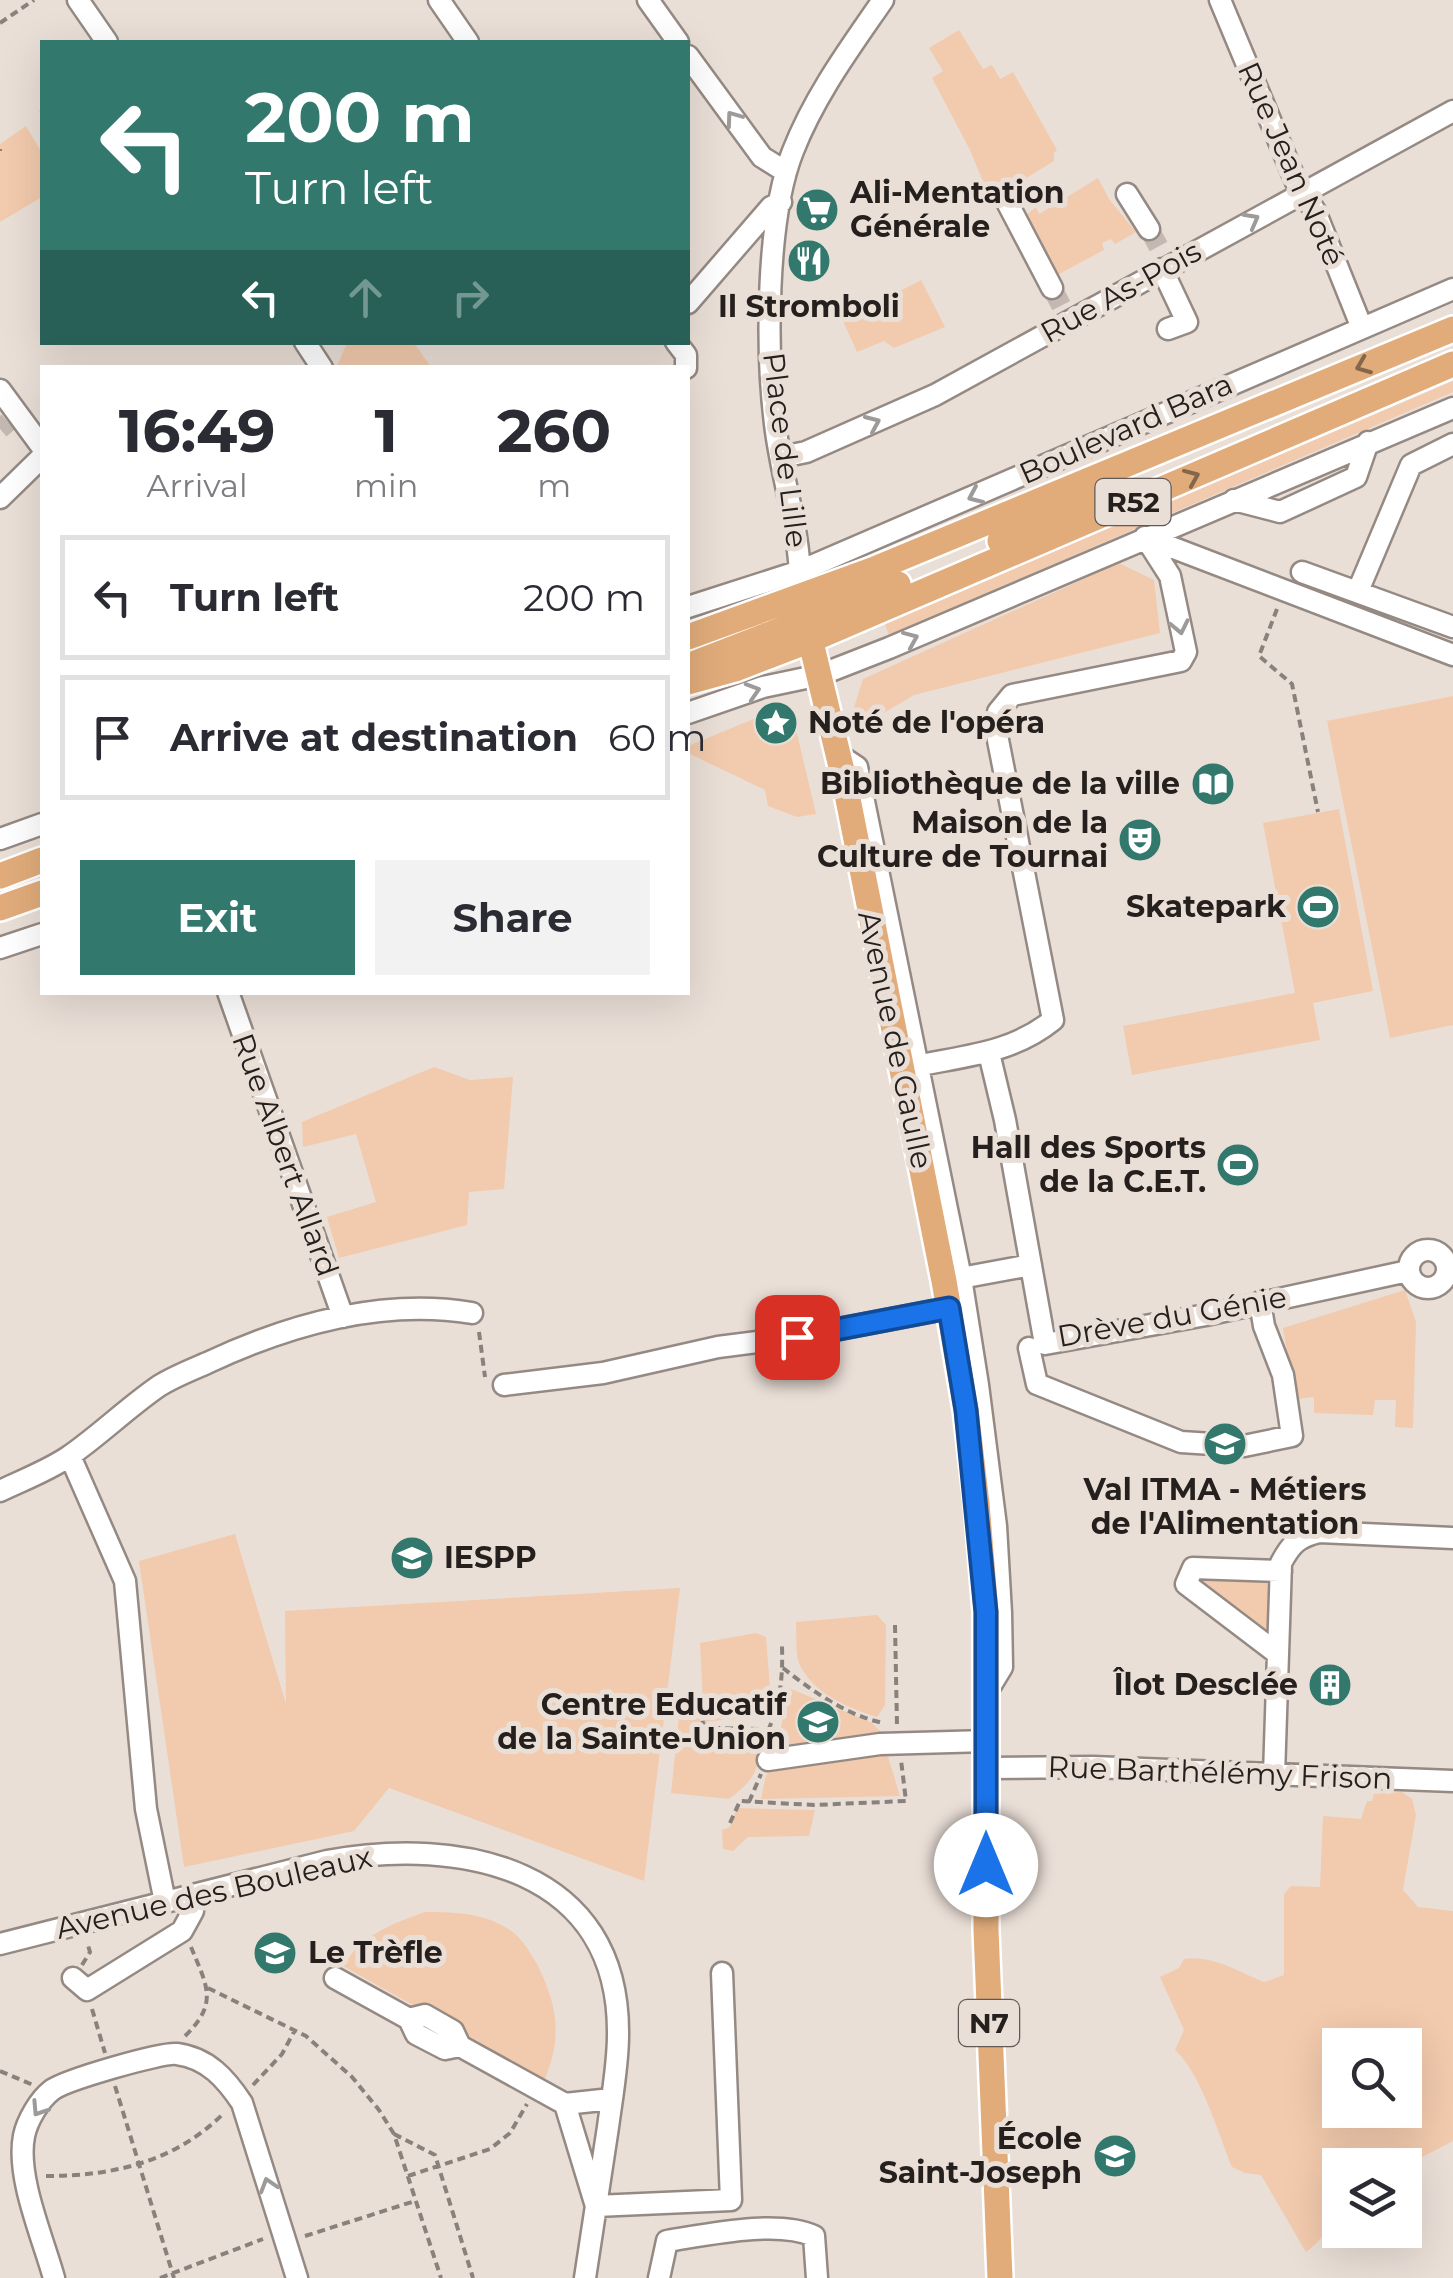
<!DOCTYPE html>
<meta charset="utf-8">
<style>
body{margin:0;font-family:Montserrat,sans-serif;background:#f2f2f3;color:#2b2b33;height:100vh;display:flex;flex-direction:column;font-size:38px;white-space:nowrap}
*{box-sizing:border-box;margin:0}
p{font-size:32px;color:#7c7c81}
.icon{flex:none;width:55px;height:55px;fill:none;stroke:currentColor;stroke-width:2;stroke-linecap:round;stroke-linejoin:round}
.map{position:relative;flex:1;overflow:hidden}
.details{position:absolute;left:40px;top:365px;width:650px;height:630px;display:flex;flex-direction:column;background:#fff;border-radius:0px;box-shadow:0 10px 40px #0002}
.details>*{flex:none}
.guide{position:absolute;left:40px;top:40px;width:650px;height:305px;border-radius:0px;box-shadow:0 10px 40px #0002;background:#32786d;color:#fff;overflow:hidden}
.buttons{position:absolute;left:1322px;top:2028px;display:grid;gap:20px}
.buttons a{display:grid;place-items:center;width:100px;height:100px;border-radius:0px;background:#fff;box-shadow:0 10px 40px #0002;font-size:50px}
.pin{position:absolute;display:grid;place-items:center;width:85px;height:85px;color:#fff;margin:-42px;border-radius:20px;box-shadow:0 5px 15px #0006}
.me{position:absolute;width:110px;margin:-55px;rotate:0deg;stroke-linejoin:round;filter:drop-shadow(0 0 8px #0008)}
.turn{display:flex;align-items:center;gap:35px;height:210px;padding:0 40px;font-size:45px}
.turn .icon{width:130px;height:130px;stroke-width:2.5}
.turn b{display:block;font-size:70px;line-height:85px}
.lanes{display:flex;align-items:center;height:95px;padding:0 40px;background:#0003;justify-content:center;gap:50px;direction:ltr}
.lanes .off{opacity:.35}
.eta{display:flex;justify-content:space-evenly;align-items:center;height:170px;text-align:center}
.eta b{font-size:60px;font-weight:700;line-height:70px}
.primary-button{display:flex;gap:20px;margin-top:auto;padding:20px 40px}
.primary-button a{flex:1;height:115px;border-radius:0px;background:#32786d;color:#fff;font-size:40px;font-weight:700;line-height:115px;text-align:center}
.primary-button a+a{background:#f2f2f3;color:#2b2b33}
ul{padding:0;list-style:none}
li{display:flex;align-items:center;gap:30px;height:125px;margin:0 20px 15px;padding:0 20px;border:5px solid #e1e1e2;border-radius:0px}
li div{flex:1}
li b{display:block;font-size:38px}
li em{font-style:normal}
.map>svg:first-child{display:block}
</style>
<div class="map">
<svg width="1453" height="2278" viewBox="0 0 1453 2278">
<rect width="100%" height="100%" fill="#eadfd7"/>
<path fill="#f2caad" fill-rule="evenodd" d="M959 30 983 69 992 65 1000 79 1013 72 1057 150 1054 153V161L994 198 990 199 970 150 932 78 943 71 929 48Z
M26 126 42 153V197L0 222V144Z
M1098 178 1109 199 1136 232 1115 244 1111 239 1102 243 1104 250 1057 275 1060 284 1025 216 1036 207 1039 214Z
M921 280 945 327 894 348 884 341 857 352 843 321Z
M414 343 431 367 337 366 347 343Z
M1453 381V392L889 635 885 624 904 615Z
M1119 563 1154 580 1160 633 914 695 864 725 851 717 863 679Z
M1453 696V1025L1390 1038 1327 721Z
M771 712 795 725 816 814 797 817 768 806 765 790 688 753V746Z
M1339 809 1373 991 1313 1003 1320 1040 1132 1075 1123 1026 1295 993 1263 823Z
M434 1067 470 1080 513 1077 504 1189 469 1192 467 1225 339 1258 327 1217 376 1202 356 1134 303 1147 302 1122Z
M1405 1290 1416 1322 1413 1428 1395 1427 1396 1400H1375L1373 1415 1314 1413V1397L1298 1399 1283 1357 1286 1347 1283 1328Z
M235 1534 286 1704 285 1611 680 1588 644 1881 389 1788 354 1831 184 1867 139 1561Z
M1203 1576 1272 1579 1270 1641 1202 1590Z
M877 1615 886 1625 885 1705 877 1717C848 1708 812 1693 799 1663 795 1652 797 1635 796 1622Z
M756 1633 766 1637 772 1715 704 1722 700 1643Z
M789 1688 872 1723 881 1732 874 1739 776 1751Z
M680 1707 698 1709 701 1723 710 1732 740 1733 757 1739C763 1768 752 1782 729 1799L671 1793Z
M886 1750 900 1796 761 1799 766 1775 776 1766Z
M1402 1792 1412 1799 1416 1815 1403 1890 1418 1907 1453 1911V2141L1405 2166 1340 2165C1340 2199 1336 2231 1306 2252L1261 2175 1245 2173 1232 2167C1218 2133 1201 2073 1175 2050L1184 2030 1160 1977 1179 1968 1184 1959C1210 1954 1240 1972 1264 1982L1284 1975V1894L1291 1886 1320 1887 1323 1816 1361 1819 1367 1801H1372L1374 1794ZM1340 2045H1405V2110H1340Z
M737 1808 815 1810 809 1836 748 1837 733 1851 723 1849 722 1830 730 1827Z
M425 1912C456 1912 490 1913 515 1934 525 1943 532 1955 538 1966 558 2008 562 2036 545 2079L343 1966C362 1935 391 1924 425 1912Z"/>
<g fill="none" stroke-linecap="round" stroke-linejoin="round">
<path stroke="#c3b9b2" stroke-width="20" stroke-dasharray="20 10" stroke-linecap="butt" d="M1149 229 1162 253
M1052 288 1064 311
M0 429 8 422"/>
<defs>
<path id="minor" d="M78 0 107 42
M439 0 468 42
M648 0 678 42
M1220 0 1296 182 1315 211 1362 328
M688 56 762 157 786 172
M1127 194 1149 229
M1008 204 1052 288
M1162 269 1187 322 1168 329
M688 303 771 207 781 202
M305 342 322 368
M676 342 686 355V368
M0 390 42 447
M782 457 806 452 935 395 1453 111
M0 498 42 457
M1234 500 1280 512 1356 477 1368 442
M1145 537 1453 655
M1302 572 1453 627
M800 582C800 529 781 477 775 424 766 351 766 219 793 151 815 95 850 48 883 0
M1358 591 1411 465 1453 444
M688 607 800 571 1453 289
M688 713 763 687 820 675 889 648 1453 408
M839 755 857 767 961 1278 978 1385 996 1526 1001 1613 1002 1667 988 1690
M0 839 42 824
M0 948 42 934
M228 992 343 1317
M989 1053 1005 1120 1045 1344 1206 1315 1408 1271
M907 1068C959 1056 1010 1055 1053 1020L997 735 998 712 1012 695 1181 661 1186 652 1170 576 1145 537
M1409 1269a19 19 0 1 1 38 0a19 19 0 1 1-38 0Z
M950 1280 1031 1265
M1029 1348 1037 1384 1181 1442 1244 1446 1292 1436 1283 1375 1264 1326 1260 1302
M504 1385 603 1373 718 1347 797 1337 949 1308
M70 1456 125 1581 146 1809 165 1902
M0 1491C23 1480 47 1471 68 1457 100 1435 127 1408 159 1386 173 1377 191 1370 207 1363 288 1325 382 1298 472 1313
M1278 1654 1186 1584 1193 1568 1281 1571
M768 1760 880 1744 987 1741
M986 1768 1093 1767 1453 1781
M1274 1775 1281 1563C1291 1544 1298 1537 1319 1532L1453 1538
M0 1944 327 1861C461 1836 620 1868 618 2035 618 2065 612 2097 608 2127 600 2177 593 2228 585 2278
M73 1978 87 1990 182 1931 193 1911 191 1895
M335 1978 409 2019 416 2034 445 2049 460 2046
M409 2019 425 2015 453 2031 460 2046 565 2104
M611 2099 565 2104 596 2206 731 2200 722 1973
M54 2278C43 2238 16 2177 24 2136 27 2121 39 2100 52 2090 66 2080 161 2052 177 2054 208 2058 226 2079 242 2103L297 2278
M659 2278 667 2241C706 2235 777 2219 814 2236L817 2278"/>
<path id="major" d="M1000 541 1089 496 1101 487
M800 597 844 779 944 1281 966 1410 977 1504 986 1612V1930L1000 2278
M688 637 872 570 1453 329
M688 666 898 584
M688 682 735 669 813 639 1453 364
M0 876 42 860
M0 908 42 893"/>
</defs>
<use href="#minor" stroke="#958a83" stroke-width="25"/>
<use href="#major" stroke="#fff" stroke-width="30"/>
<path stroke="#89817c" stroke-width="4" stroke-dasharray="8 5" stroke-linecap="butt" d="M0 23 34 0
M41 113 42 112
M0 149V151
M1277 609 1259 656 1292 684 1318 812
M1447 1266 1453 1265
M479 1332 485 1377
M895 1625 897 1726
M783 1668C812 1691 846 1715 883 1723
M699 1695 703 1724 718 1728 757 1729 762 1742
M762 1742C780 1711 783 1681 782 1645
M749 1802 761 1774
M730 1823 740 1801 814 1805 906 1801 901 1760
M82 1965 90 1952 87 1942
M208 1988 306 2036 352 2077 379 2110 394 2134 441 2278
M92 2009 105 2053
M185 2036C219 2003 207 1986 191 1947
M0 2071 33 2085
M253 2085 282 2054 295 2030
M115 2086 174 2278
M394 2134 435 2155 473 2278
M46 2176C113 2176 175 2162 224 2113
M408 2176 490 2149 510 2133 527 2104
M305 2236 415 2201
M160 2278 263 2239"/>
<use href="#minor" stroke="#fff" stroke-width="20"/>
<use href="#major" stroke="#e1ac7a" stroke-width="25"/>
</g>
<defs><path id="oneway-chevron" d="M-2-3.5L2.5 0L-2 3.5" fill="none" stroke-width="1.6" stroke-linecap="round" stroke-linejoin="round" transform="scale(2.5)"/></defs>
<g stroke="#9d9b9a">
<use href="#oneway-chevron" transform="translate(733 118) rotate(-126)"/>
<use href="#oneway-chevron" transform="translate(1252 220) rotate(-29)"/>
<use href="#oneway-chevron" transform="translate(873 423) rotate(-24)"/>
<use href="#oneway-chevron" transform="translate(975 496) rotate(156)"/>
<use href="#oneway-chevron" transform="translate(1180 627) rotate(78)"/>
<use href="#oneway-chevron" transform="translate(911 639) rotate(-23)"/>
<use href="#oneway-chevron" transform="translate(753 691) rotate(-17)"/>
<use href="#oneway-chevron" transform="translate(39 2109) rotate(123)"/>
<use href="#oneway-chevron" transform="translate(268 2185) rotate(-107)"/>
</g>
<g stroke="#83664c">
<use href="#oneway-chevron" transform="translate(1363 366) rotate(158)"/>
<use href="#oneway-chevron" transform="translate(1192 477) rotate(-23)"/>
</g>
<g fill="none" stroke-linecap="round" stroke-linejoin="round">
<defs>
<path id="route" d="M797 1337 949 1308 966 1410 986 1612V1865"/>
</defs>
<use href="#route" stroke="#114b97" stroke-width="25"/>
<use href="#route" stroke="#1a73e8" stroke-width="18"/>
</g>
<defs>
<symbol id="supermarket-disc" viewBox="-11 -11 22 22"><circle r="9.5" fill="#32786d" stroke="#eadfd7"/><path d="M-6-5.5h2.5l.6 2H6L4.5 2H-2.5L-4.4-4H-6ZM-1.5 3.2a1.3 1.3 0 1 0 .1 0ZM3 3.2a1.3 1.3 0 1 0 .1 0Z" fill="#fff"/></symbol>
<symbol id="restaurant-disc" viewBox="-11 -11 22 22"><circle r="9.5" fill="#32786d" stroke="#eadfd7"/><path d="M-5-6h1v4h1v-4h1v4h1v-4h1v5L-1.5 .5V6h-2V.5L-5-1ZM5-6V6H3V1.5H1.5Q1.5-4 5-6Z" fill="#fff"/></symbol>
<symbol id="sight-disc" viewBox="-11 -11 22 22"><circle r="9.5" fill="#32786d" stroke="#eadfd7"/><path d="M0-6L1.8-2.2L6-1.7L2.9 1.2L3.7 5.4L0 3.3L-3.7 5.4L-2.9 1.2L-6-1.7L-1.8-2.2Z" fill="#fff"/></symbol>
<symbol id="library-disc" viewBox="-11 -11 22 22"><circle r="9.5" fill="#32786d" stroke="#eadfd7"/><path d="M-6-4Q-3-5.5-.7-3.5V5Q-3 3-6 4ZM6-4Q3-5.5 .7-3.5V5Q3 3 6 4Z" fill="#fff"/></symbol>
<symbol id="theatre-disc" viewBox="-11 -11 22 22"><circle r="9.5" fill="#32786d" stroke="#eadfd7"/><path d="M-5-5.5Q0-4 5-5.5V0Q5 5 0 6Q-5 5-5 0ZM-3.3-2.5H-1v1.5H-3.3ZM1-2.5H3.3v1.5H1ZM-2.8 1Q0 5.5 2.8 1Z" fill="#fff"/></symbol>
<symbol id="stadium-disc" viewBox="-11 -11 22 22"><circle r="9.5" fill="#32786d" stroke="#eadfd7"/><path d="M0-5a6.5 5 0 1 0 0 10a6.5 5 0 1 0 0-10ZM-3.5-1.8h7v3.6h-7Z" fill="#fff"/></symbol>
<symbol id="school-disc" viewBox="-11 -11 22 22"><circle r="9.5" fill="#32786d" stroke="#eadfd7"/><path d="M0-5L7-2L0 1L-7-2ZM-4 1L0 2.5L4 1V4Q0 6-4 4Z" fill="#fff"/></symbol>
<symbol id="building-disc" viewBox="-11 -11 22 22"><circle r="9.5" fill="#32786d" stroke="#eadfd7"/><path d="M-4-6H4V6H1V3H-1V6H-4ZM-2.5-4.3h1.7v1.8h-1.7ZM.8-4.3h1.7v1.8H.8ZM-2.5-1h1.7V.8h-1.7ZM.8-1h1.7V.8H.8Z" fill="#fff"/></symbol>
</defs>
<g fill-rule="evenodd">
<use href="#supermarket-disc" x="792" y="185" width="50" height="50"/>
<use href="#restaurant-disc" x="784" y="236" width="50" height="50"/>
<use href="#sight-disc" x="751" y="698" width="50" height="50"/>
<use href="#library-disc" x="1188" y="759" width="50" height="50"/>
<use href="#theatre-disc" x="1115" y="815" width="50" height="50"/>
<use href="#stadium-disc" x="1293" y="882" width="50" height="50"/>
<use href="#stadium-disc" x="1213" y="1140" width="50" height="50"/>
<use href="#school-disc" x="1200" y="1419" width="50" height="50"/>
<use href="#school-disc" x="387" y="1533" width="50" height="50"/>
<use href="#building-disc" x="1305" y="1660" width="50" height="50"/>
<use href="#school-disc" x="793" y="1697" width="50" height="50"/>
<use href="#school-disc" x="250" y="1928" width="50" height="50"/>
<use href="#school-disc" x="1090" y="2131" width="50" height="50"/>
</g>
<g text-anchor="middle" stroke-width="10" stroke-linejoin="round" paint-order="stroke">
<g fill="#eadfd7" stroke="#605956" stroke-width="2.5">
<rect x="1095.5" y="479" width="75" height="46" rx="8"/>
<rect x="959" y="2000" width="60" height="46" rx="8"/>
</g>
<g font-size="28" font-weight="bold" fill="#25201e">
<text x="1133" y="512">R52</text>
<text x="989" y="2033">N7</text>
</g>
<g font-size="30" fill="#25201e" stroke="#eadfd7">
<text transform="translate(1291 164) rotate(66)" y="10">Rue Jean Noté</text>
<text transform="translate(1121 292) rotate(-29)" y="10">Rue As-Pois</text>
<text transform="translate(1126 429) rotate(-24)" y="10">Boulevard Bara</text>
<text transform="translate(785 450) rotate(83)" y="10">Place de Lille</text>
<text transform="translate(895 1040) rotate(78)" y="10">Avenue de Gaulle</text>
<text transform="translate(285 1155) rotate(70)" y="10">Rue Albert Allard</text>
<text transform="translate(1172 1317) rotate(-10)" y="10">Drève du Génie</text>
<text transform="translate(1220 1773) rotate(2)" y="10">Rue Barthélémy Frison</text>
<text transform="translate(214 1893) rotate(-13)" y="10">Avenue des Bouleaux</text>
</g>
<g font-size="30" font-weight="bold" fill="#25201e" stroke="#eadfd7" text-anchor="end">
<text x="850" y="203" text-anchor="start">Ali-Mentation<tspan x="850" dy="34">Générale</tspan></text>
<text x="809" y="317" text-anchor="middle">Il Stromboli</text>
<text x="808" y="733" text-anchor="start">Noté de l'opéra</text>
<text x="1180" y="794">Bibliothèque de la ville</text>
<text x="1108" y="833">Maison de la<tspan x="1108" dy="34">Culture de Tournai</tspan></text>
<text x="1286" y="917">Skatepark</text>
<text x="1206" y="1158">Hall des Sports<tspan x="1206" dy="34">de la C.E.T.</tspan></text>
<text x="1225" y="1500" text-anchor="middle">Val ITMA - Métiers<tspan x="1225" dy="34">de l'Alimentation</tspan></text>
<text x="444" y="1568" text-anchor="start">IESPP</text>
<text x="1298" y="1695">Îlot Desclée</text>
<text x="786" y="1715">Centre Educatif<tspan x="786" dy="34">de la Sainte-Union</tspan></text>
<text x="308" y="1963" text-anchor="start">Le Trèfle</text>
<text x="1082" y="2149">École<tspan x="1082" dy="34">Saint-Joseph</tspan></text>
</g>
</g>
</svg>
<div class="buttons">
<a><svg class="icon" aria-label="search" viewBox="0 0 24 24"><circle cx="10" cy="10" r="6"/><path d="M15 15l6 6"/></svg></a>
<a><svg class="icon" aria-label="layers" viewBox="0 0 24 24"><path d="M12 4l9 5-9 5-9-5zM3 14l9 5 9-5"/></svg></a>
</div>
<div class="pin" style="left:797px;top:1337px;background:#d93025"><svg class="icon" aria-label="arrive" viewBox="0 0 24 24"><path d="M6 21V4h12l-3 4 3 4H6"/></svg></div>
<svg class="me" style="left:986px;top:1865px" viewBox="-20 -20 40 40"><circle r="19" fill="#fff"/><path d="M0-13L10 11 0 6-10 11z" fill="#1a73e8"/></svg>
<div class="guide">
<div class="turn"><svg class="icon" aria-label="left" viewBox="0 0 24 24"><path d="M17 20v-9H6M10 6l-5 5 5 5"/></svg><div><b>200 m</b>Turn left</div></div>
<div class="lanes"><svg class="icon" aria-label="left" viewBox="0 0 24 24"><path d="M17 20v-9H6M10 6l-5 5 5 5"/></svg><svg class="icon off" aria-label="ahead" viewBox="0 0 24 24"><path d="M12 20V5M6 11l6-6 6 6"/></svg><svg class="icon off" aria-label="right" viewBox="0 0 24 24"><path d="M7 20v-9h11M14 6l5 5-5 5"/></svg></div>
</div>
<section class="details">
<div class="eta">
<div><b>16:49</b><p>Arrival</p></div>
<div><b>1</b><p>min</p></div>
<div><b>260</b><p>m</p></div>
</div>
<ul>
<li><svg class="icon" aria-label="left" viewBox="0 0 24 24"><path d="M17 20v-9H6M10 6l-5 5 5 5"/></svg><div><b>Turn left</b></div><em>200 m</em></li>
<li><svg class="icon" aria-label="arrive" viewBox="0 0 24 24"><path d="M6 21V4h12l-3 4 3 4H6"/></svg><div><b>Arrive at destination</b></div><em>60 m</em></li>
</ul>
<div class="primary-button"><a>Exit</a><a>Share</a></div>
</section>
</div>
